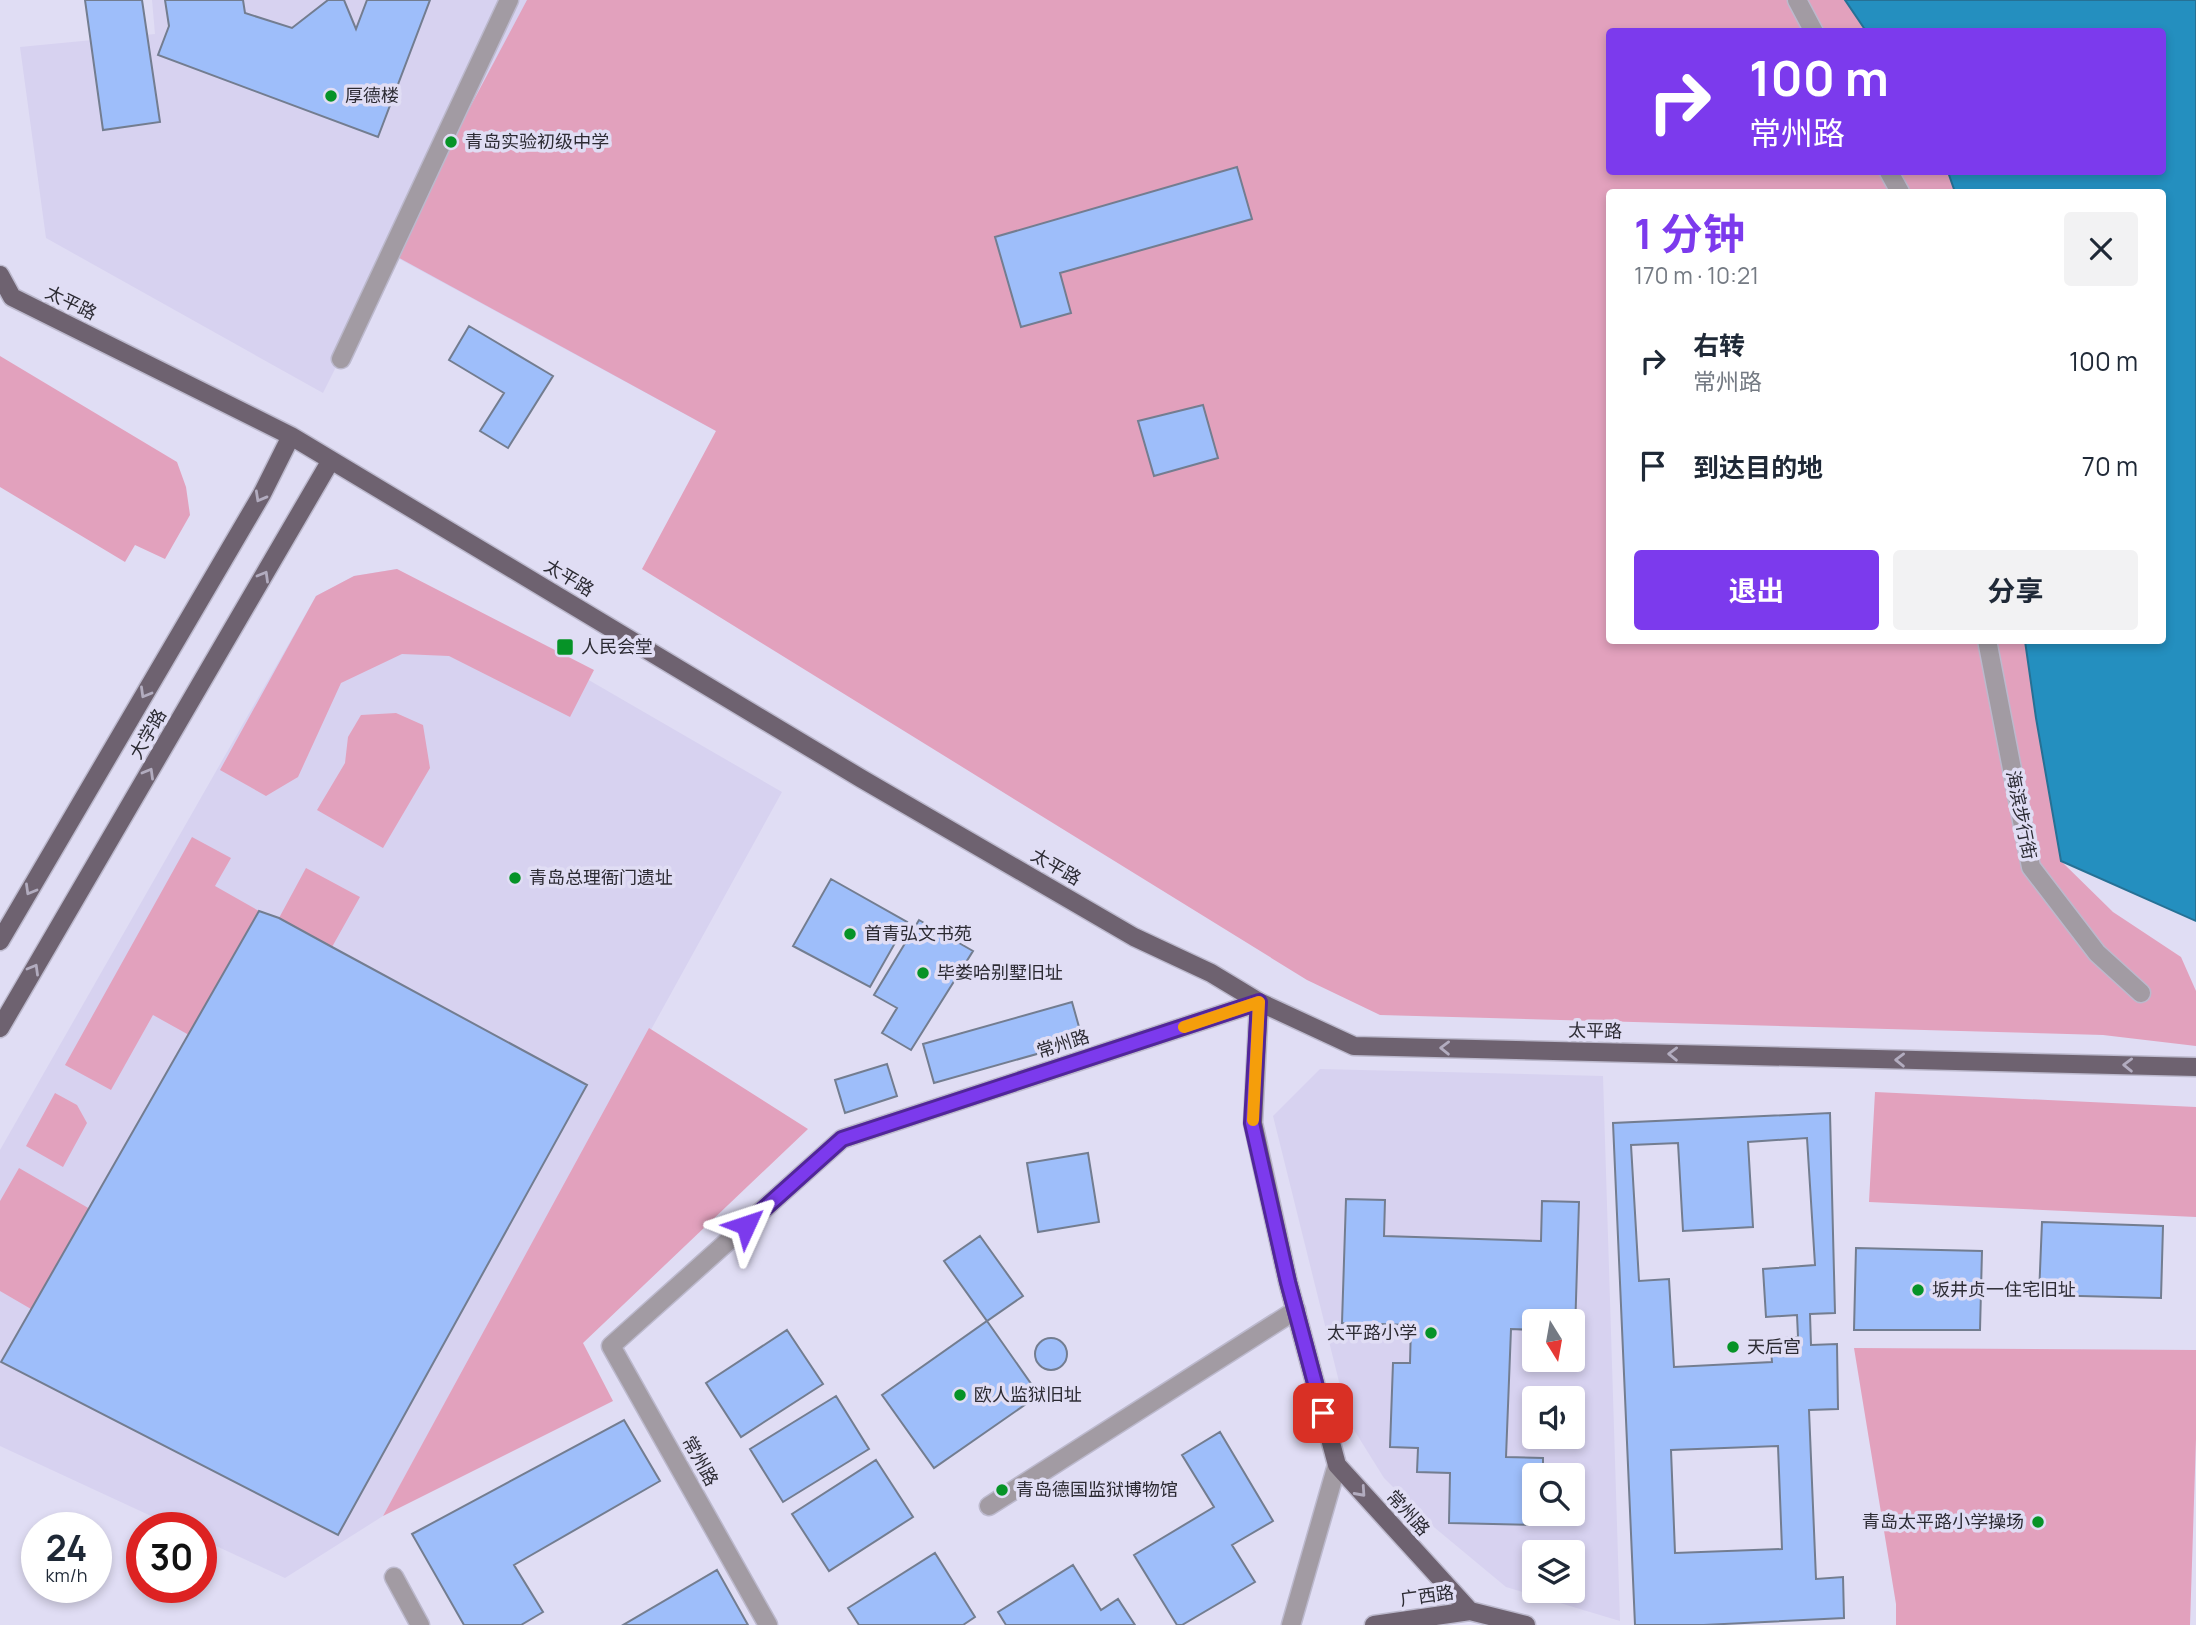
<!DOCTYPE html>
<html lang="zh">
<meta charset="utf-8">
<style>
body{margin:0;font-family:Manrope,"Noto Sans SC",sans-serif;background:#f2f2f3;color:#1f2937;height:100vh;display:flex;flex-direction:column;font-size:26px;white-space:nowrap}
*{box-sizing:border-box;margin:0}
p{font-size:23px;color:#747a83}
.icon{flex:none;width:38px;height:38px;fill:none;stroke:currentColor;stroke-width:2;stroke-linecap:round;stroke-linejoin:round}
.map{position:relative;flex:1;overflow:hidden}
.sheet{position:absolute;left:1606px;top:189px;width:560px;height:455px;display:flex;flex-direction:column;background:#fff;border-radius:7px;box-shadow:0 4px 10px #0003}
.sheet>*{flex:none}
.top-card{position:absolute;left:1606px;top:28px;width:560px;height:147px;border-radius:7px;box-shadow:0 4px 10px #0003;background:#7c3aed;color:#fff;overflow:hidden}
.needle{width:46px;rotate:169deg}
.controls{position:absolute;left:1522px;top:1309px;display:grid;gap:14px}
.controls a{display:grid;place-items:center;width:63px;height:63px;border-radius:7px;background:#fff;box-shadow:0 4px 10px #0003;font-size:35px}
.speed{position:absolute;left:21px;top:1512px;display:flex;gap:14px;font-size:35px;font-weight:700;text-align:center}
.speed>*{display:grid;place-content:center;width:91px;height:91px;border-radius:50%;background:#fff;box-shadow:0 4px 10px #0003;line-height:1}
.speed small{font-size:18px;font-weight:400}
.speed .limit{border:10px solid #d22;background:#fff;color:#111}
.pin{position:absolute;display:grid;place-items:center;width:60px;height:60px;color:#fff;margin:-30px;border-radius:14px;box-shadow:0 4px 10px #0006}
.me{position:absolute;width:77px;margin:-38px;rotate:48deg;stroke-linejoin:round;filter:drop-shadow(0 0 5px #0008)}
.turn{display:flex;align-items:center;gap:24px;height:147px;padding:0 28px;font-size:32px}
.turn .icon{width:91px;height:91px;stroke-width:2.5}
.turn b{display:block;font-size:49px;line-height:60px}
.round{display:grid;place-items:center;flex:none;width:74px;height:74px;border-radius:7px;background:#f2f2f3}
.head{display:flex;align-items:center;justify-content:space-between;height:119px;padding:0 28px}
h1{font-size:42px;font-weight:700;line-height:52px;color:#7c3aed}
.action{display:flex;gap:14px;margin-top:auto;padding:14px 28px}
.action a{flex:1;height:80px;border-radius:7px;background:#7c3aed;color:#fff;font-size:28px;font-weight:700;line-height:80px;text-align:center}
.action a+a{background:#f2f2f3;color:#1f2937}
ul{padding:0;list-style:none}
li{display:flex;align-items:center;gap:21px;height:105px;padding:0 28px}
li div{flex:1}
li b{display:block;font-size:26px}
li em{font-style:normal}
.map>svg:first-child{display:block}
</style>
<div class="map">
<svg width="2196" height="1625" viewBox="0 0 2196 1625">
<rect width="100%" height="100%" fill="#e0ddf4"/>
<path fill="#d7d2f0" fill-rule="evenodd" d="M152 0H943L716 431 392 255 323 393 46 238 20 47 155 34Z
M397 569 782 792 383 1516 285 1578 201 1539V1528H177L0 1446V1150L316 596 354 576Z
M1320 1069 1603 1076 1620 1621 1506 1587 1429 1523 1384 1478 1349 1422 1273 1116ZM1535 1321H1573V1360H1535ZM1535 1398H1573V1437H1535ZM1535 1475H1573V1514H1535ZM1535 1552H1573V1591H1535Z"/>
<path fill="#e2a1bd" d="M527 0H1845L1866 31 1610 32V172H1948L1955 192H1610V640L2025 641 2036 718 2061 861 2113 912 2181 957 2196 991V1046L2103 1035 1380 1015 1307 980 642 569 716 431 392 254Z
M0 356 177 462 186 487 190 515 165 559 135 545 125 562 0 487Z
M397 569 594 670 570 717 449 656 402 654 341 683 298 777 266 796 220 770 316 596 354 576Z
M396 713 423 725 430 768 383 848 317 810 345 763 348 737 361 715Z
M192 837 231 858 215 886 259 911 189 1035 153 1015 111 1090 65 1065Z
M306 868 360 897 332 947 279 918Z
M649 1028 808 1129 583 1343 613 1401 383 1516Z
M1875 1092 2196 1107V1217L1869 1202Z
M55 1093 77 1105 87 1123 63 1167 26 1146Z
M19 1168 90 1209 31 1309 0 1291V1201Z
M1854 1348 2196 1350V1439L2190 1625H1896V1604Z"/>
<path fill="#248fbf" stroke="#267195" stroke-width="2" d="M1845 0H2196V921L2061 861 2036 718 2025 641 2163 640V192H1955L1948 172H2163V32L1866 31Z"/>
<path fill="#9ebefa" stroke="#737d90" stroke-width="2" fill-rule="evenodd" d="M85 0H142L160 122 103 130Z
M165 0H243L245 13 292 28 328 0H344L356 29 367 0H430L378 137 158 55 169 26Z
M1237 167 1252 219 1060 273 1071 313 1021 327 995 237Z
M469 326 553 376 508 448 480 431 504 393 449 360Z
M1203 405 1218 458 1154 476 1138 421Z
M831 879 907 922 870 987 793 946Z
M259 911 279 918 332 947 587 1085 338 1535 1 1362Z
M919 920 973 951 911 1050 882 1033 897 1008 874 995Z
M1072 1002 1083 1041 934 1083 923 1044Z
M887 1064 897 1096 845 1113 835 1080Z
M1830 1113 1835 1313 1810 1314 1811 1345 1837 1344 1838 1409 1809 1410 1816 1579 1843 1577 1844 1618 1704 1625H1635L1613 1123ZM1807 1138 1815 1265 1763 1269 1766 1317 1797 1315 1798 1337 1770 1339 1772 1362 1674 1367 1669 1279 1639 1281 1631 1145 1678 1143 1683 1231 1753 1227 1748 1142ZM1778 1446 1782 1549 1675 1553 1671 1450Z
M1088 1153 1099 1222 1038 1232 1027 1163Z
M1346 1199 1385 1200 1384 1236 1541 1241 1542 1201 1579 1202 1575 1332 1573 1321H1535V1330L1511 1329 1506 1457 1543 1458V1475H1535V1514H1541V1525L1449 1523 1450 1473 1417 1472 1418 1448 1390 1447 1393 1363H1410L1411 1325 1342 1323Z
M2042 1222 2163 1226 2161 1298 2039 1295Z
M980 1236 1023 1296 987 1321 944 1261Z
M1856 1248 1982 1251 1980 1330H1854Z
M987 1321 1039 1395 934 1468 882 1395Z
M787 1330 823 1384 741 1437 706 1383Z
M1035 1354a16 16 0 1 1 32 0a16 16 0 1 1-32 0Z
M836 1396 869 1449 783 1502 750 1449Z
M624 1420 660 1481 514 1565 543 1612 521 1625H464L412 1534Z
M1220 1432 1273 1521 1232 1545 1255 1582 1182 1625H1177L1134 1555 1214 1507 1182 1455Z
M876 1460 913 1517 829 1571 792 1514Z
M935 1553 975 1617 963 1625H859L848 1608Z
M1073 1565 1101 1610 1118 1599 1135 1625H1006L998 1612Z
M717 1570 748 1625H623Z"/>
<g fill="none" stroke-linecap="round" stroke-linejoin="round">
<defs>
<path id="minor" d="M1797 0 1814 32
M1889 172 1900 192
M341 359 509 0
M1987 640 2031 867 2097 953 2141 993
M989 1506 1296 1310
M394 1577 420 1625
M768 1625 611 1346 842 1139 1259 1002
M1291 1625 1337 1465"/>
<path id="major" d="M0 275 12 297 291 436 862 779 1134 937 1211 973 1259 1002 1354 1046 2196 1067
M0 941 262 494 291 436
M1259 1002 1253 1123 1288 1282 1337 1465 1470 1611
M0 1028 331 460
M1374 1625 1470 1611 1526 1625"/>
</defs>
<use href="#minor" stroke="#bcb9cd" stroke-width="21"/>
<use href="#major" stroke="#bcb9cd" stroke-width="21"/>
<use href="#minor" stroke="#a29ba3" stroke-width="18"/>
<use href="#major" stroke="#6e6270" stroke-width="18"/>
</g>
<defs><path id="oneway-chevron" d="M-2-3.5L2.5 0L-2 3.5" fill="none" stroke-width="1.6" stroke-linecap="round" stroke-linejoin="round" transform="scale(1.75)"/></defs>
<g stroke="#b2acbf">
<use href="#oneway-chevron" transform="translate(260 497) rotate(119)"/>
<use href="#oneway-chevron" transform="translate(264 576) rotate(-60)"/>
<use href="#oneway-chevron" transform="translate(145 693) rotate(120)"/>
<use href="#oneway-chevron" transform="translate(149 773) rotate(-60)"/>
<use href="#oneway-chevron" transform="translate(30 890) rotate(120)"/>
<use href="#oneway-chevron" transform="translate(34 969) rotate(-60)"/>
<use href="#oneway-chevron" transform="translate(1445 1048) rotate(-179)"/>
<use href="#oneway-chevron" transform="translate(1673 1054) rotate(-179)"/>
<use href="#oneway-chevron" transform="translate(1900 1060) rotate(-179)"/>
<use href="#oneway-chevron" transform="translate(2128 1065) rotate(-179)"/>
<use href="#oneway-chevron" transform="translate(1361 1492) rotate(48)"/>
</g>
<g fill="none" stroke-linecap="round" stroke-linejoin="round">
<defs>
<path id="route" d="M746 1225 842 1139 1259 1002 1252 1123 1288 1282 1323 1413"/>
</defs>
<use href="#route" stroke="#51269a" stroke-width="18"/>
<use href="#route" stroke="#7c3aed" stroke-width="12"/>
<path stroke="#f59e0b" stroke-width="12" d="M1184 1027 1259 1002 1253 1120"/>
</g>
<g fill="#069327" stroke="#e0ddf4" stroke-width="2.5">
<circle cx="331" cy="96" r="7"/>
<circle cx="451" cy="142" r="7"/>
<rect x="556" y="638" width="18" height="18" rx="3.5"/>
<circle cx="515" cy="878" r="7"/>
<circle cx="850" cy="934" r="7"/>
<circle cx="923" cy="973" r="7"/>
<circle cx="1918" cy="1290" r="7"/>
<circle cx="1431" cy="1333" r="7"/>
<circle cx="1733" cy="1347" r="7"/>
<circle cx="960" cy="1395" r="7"/>
<circle cx="1002" cy="1490" r="7"/>
<circle cx="2038" cy="1522" r="7"/>
</g>
<g text-anchor="middle" stroke-width="7" stroke-linejoin="round" paint-order="stroke">
<g font-size="18" fill="#2c2b33" stroke="#e0ddf4" text-anchor="start">
<text x="345" y="102">厚德楼</text>
<text x="465" y="148">青岛实验初级中学</text>
<text x="581" y="653">人民会堂</text>
<text x="529" y="884">青岛总理衙门遗址</text>
<text x="864" y="940">首青弘文书苑</text>
<text x="937" y="979">毕娄哈别墅旧址</text>
<text x="1932" y="1296">坂井贞一住宅旧址</text>
<text x="1417" y="1339" text-anchor="end">太平路小学</text>
<text x="1747" y="1353">天后宫</text>
<text x="974" y="1401">欧人监狱旧址</text>
<text x="1016" y="1496">青岛德国监狱博物馆</text>
<text x="2024" y="1528" text-anchor="end">青岛太平路小学操场</text>
</g>
<g font-size="18" fill="#2c2b33" stroke="#e0ddf4">
<text transform="translate(71 303) rotate(26)" y="6">太平路</text>
<text transform="translate(569 578) rotate(31)" y="6">太平路</text>
<text transform="translate(148 734) rotate(-60)" y="6">大学路</text>
<text transform="translate(2021 815) rotate(79)" y="6">海滨步行街</text>
<text transform="translate(1056 867) rotate(30)" y="6">太平路</text>
<text transform="translate(1595 1031) rotate(1)" y="6">太平路</text>
<text transform="translate(1063 1044) rotate(-18)" y="6">常州路</text>
<text transform="translate(700 1461) rotate(61)" y="6">常州路</text>
<text transform="translate(1408 1513) rotate(48)" y="6">常州路</text>
<text transform="translate(1427 1596) rotate(-8)" y="6">广西路</text>
</g>
</g>
</svg>
<div class="controls">
<a><svg class="needle" viewBox="-14 -14 28 28"><path d="M0-13l5 13h-10z" fill="#e53935"/><path d="M0 13l5-13h-10z" fill="#747a83"/></svg></a>
<a><svg class="icon" aria-label="sound" viewBox="0 0 24 24"><path d="M4 9h4l5-4v14l-5-4H4zM17 9q2 3 0 6"/></svg></a>
<a><svg class="icon" aria-label="search" viewBox="0 0 24 24"><circle cx="10" cy="10" r="6"/><path d="M15 15l6 6"/></svg></a>
<a><svg class="icon" aria-label="layers" viewBox="0 0 24 24"><path d="M12 4l9 5-9 5-9-5zM3 14l9 5 9-5"/></svg></a>
</div>
<div class="speed"><div>24<small>km/h</small></div><div class="limit">30</div></div>
<div class="pin" style="left:1323px;top:1413px;background:#d93025"><svg class="icon" aria-label="arrive" viewBox="0 0 24 24"><path d="M6 21V4h12l-3 4 3 4H6"/></svg></div>
<svg class="me" style="left:746px;top:1225px" viewBox="-20 -20 40 40"><path d="M0-17L14 15 0 8-14 15z" fill="#7c3aed" stroke="#fff" stroke-width="4"/></svg>
<div class="top-card">
<div class="turn"><svg class="icon" aria-label="right" viewBox="0 0 24 24"><path d="M7 20v-9h11M14 6l5 5-5 5"/></svg><div><b>100 m</b>常州路</div></div>
</div>
<section class="sheet">
<div class="head"><div><h1>1 分钟</h1><p>170 m · 10:21</p></div><a class="round"><svg class="icon" aria-label="close" viewBox="0 0 24 24"><path d="M6 6l12 12M18 6L6 18"/></svg></a></div>
<ul>
<li><svg class="icon" aria-label="right" viewBox="0 0 24 24"><path d="M7 20v-9h11M14 6l5 5-5 5"/></svg><div><b>右转</b><p>常州路</p></div><em>100 m</em></li>
<li><svg class="icon" aria-label="arrive" viewBox="0 0 24 24"><path d="M6 21V4h12l-3 4 3 4H6"/></svg><div><b>到达目的地</b></div><em>70 m</em></li>
</ul>
<div class="action"><a>退出</a><a>分享</a></div>
</section>
</div>
